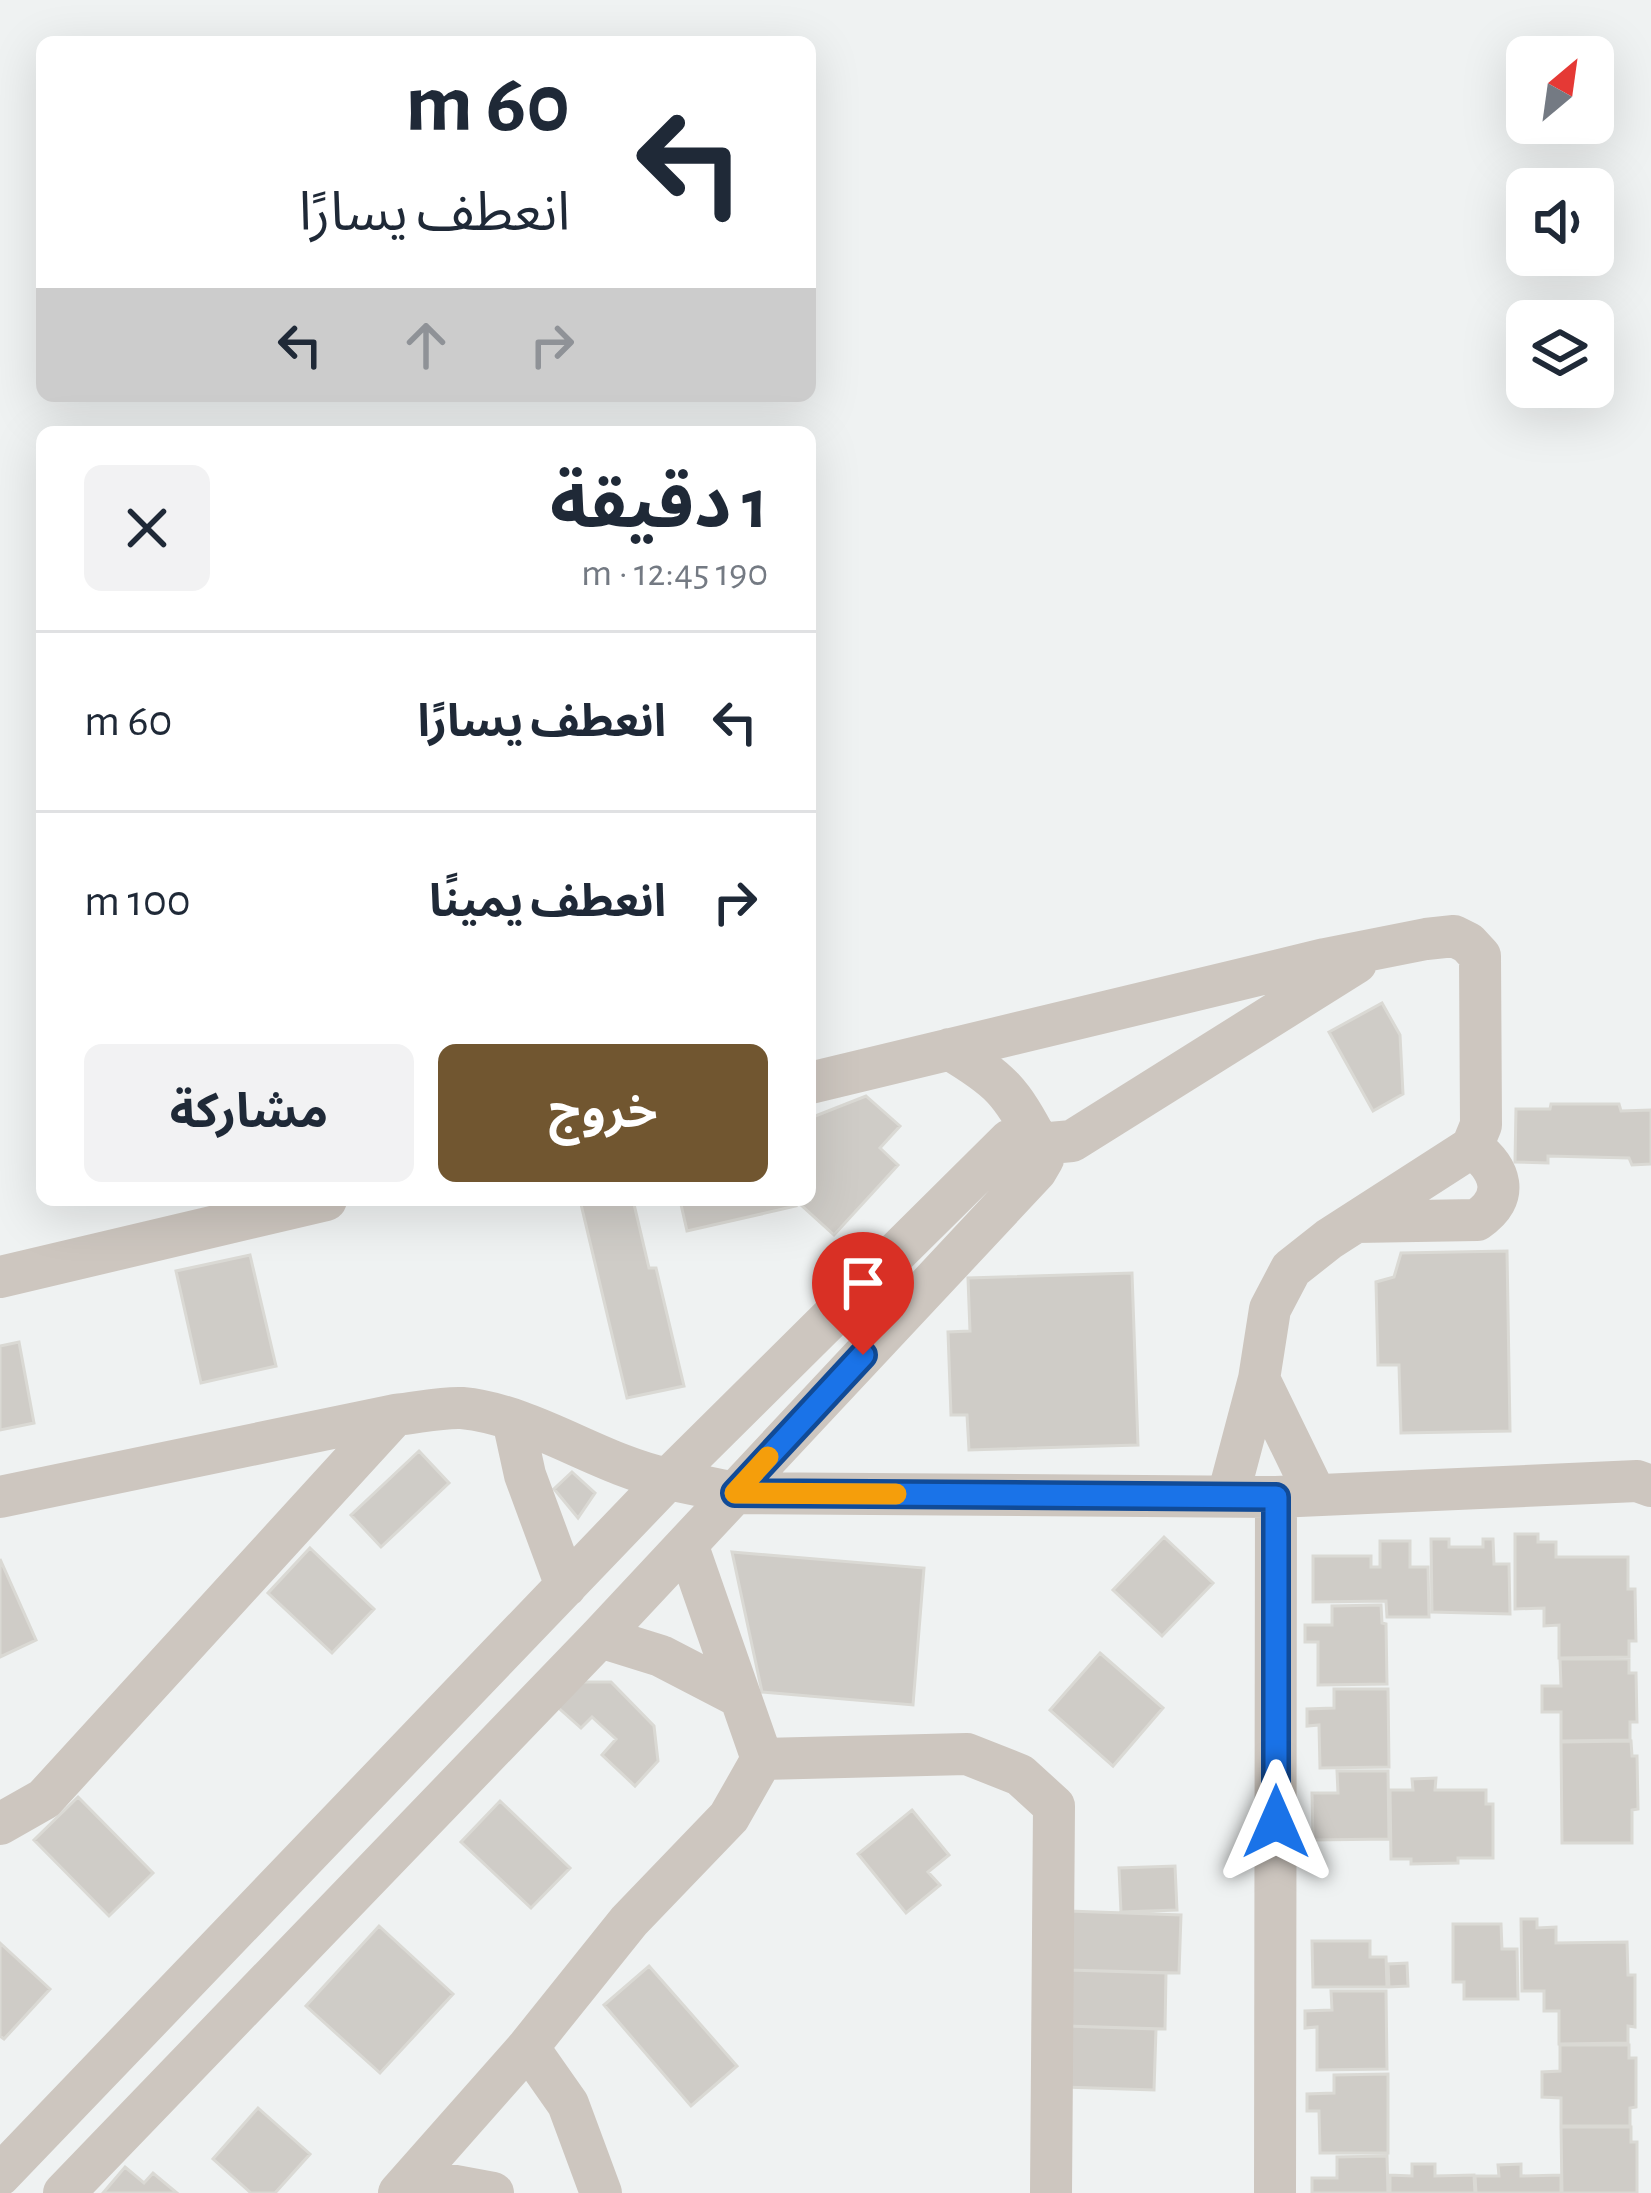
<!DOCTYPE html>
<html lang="ar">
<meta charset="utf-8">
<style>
body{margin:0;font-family:"Alegreya Sans","Noto Sans Arabic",sans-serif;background:#f2f2f3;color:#1f2937;direction:rtl;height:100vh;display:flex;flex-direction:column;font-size:45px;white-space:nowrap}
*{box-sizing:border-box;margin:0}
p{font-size:39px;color:#747a83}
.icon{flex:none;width:66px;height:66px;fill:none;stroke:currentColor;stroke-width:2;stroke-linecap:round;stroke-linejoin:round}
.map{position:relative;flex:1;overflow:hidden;direction:ltr}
.drawer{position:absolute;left:36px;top:426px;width:780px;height:780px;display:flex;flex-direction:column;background:#fff;border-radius:18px;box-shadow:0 12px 48px #0002;direction:rtl}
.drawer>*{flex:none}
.guide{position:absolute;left:36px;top:36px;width:780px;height:366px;border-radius:18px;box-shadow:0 12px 48px #0002;direction:rtl;background:#fff;color:#1f2937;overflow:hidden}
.needle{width:78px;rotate:29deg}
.controls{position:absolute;left:1506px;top:36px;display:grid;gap:24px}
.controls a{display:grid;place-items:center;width:108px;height:108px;border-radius:18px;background:#fff;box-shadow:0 12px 48px #0002;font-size:60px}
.pin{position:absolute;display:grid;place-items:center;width:102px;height:102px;color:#fff;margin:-123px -51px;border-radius:50% 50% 50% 0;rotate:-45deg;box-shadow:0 0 12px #0007}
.pin .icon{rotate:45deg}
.me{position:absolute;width:132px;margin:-66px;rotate:0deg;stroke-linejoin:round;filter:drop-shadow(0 0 9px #0008)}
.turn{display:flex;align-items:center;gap:42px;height:252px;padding:0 48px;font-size:54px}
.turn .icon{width:156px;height:156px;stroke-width:2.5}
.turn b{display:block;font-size:84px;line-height:102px}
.lanes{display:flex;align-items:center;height:114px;padding:0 48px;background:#0003;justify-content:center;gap:60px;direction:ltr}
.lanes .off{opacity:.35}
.round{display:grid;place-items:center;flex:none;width:126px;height:126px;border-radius:18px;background:#f2f2f3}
.summary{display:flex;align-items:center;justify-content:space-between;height:204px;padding:0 48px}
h1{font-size:72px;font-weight:700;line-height:90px}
.primary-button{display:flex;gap:24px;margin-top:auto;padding:24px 48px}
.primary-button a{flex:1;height:138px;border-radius:18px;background:#715630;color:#fff;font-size:48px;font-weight:700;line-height:138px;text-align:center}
.primary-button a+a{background:#f2f2f3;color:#1f2937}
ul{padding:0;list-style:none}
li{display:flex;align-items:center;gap:36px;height:180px;padding:0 48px;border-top:3px solid #e0e1e3}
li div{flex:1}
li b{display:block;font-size:45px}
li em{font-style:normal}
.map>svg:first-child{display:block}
</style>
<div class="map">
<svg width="1651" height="2193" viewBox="0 0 1651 2193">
<rect width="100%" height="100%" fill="#eff2f2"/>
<path fill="#cfccc7" stroke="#dad9d4" stroke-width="3" d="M1382 1003 1400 1035 1403 1094 1373 1111 1329 1032Z
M866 1096 900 1126 880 1148 898 1165 834 1235 801 1205 800 1200H810V1118Z
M1551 1104H1619L1621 1111 1651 1110V1164L1632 1165 1629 1158 1548 1156V1163L1515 1162 1516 1109H1550Z
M580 1200H633L649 1268H656L684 1386 627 1398Z
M680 1200H794L796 1206 687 1231Z
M1507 1251 1510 1431 1401 1433 1399 1365H1378L1376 1282 1394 1277 1401 1253Z
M250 1255 276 1366 201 1383 176 1271Z
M1132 1273 1138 1445 969 1450 967 1415H951L948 1332 970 1331 968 1278Z
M19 1342 34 1423 0 1430V1346Z
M419 1451 449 1483 381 1547 351 1515Z
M572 1472 595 1493 578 1518 554 1489Z
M1515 1534H1538V1542H1556V1557H1628V1589H1635L1636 1641H1629V1657L1559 1658V1625L1544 1626V1608L1515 1609Z
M1164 1537 1213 1583 1162 1636 1113 1590Z
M1431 1539H1449V1547H1483V1539H1493L1494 1564H1509L1510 1614 1432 1612Z
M1380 1541H1410V1567H1428L1429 1617H1387L1386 1601 1313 1602V1556H1371V1567H1380Z
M310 1548 374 1609 332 1653 268 1593Z
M732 1552 924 1568 913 1705 762 1692Z
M0 1559 36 1640 0 1657Z
M1381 1605 1382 1623 1386 1624 1387 1684 1318 1685V1642H1305V1625H1332V1606Z
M1100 1653 1163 1708 1113 1766 1050 1710Z
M1560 1659H1629V1673H1636L1637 1722H1630V1740L1561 1741V1712H1542V1686H1561Z
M573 1682H611L654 1726 658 1761 635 1786 602 1755 616 1739 592 1717 581 1728 553 1703Z
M1334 1689H1388L1389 1767 1320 1768 1319 1725 1307 1726V1709L1334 1708Z
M1631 1741 1632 1756H1637L1638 1809 1632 1810V1843H1562L1561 1742Z
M1337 1771H1388L1389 1839 1313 1840 1312 1793H1338Z
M1436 1778 1435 1790H1486V1804H1493V1858H1458V1863L1411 1864V1859H1391L1390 1790H1413L1412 1779Z
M78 1797 153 1873 109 1916 34 1840Z
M500 1801 570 1868 531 1908 461 1842Z
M912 1810 949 1855 928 1872 940 1885 906 1913 858 1854Z
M1175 1866 1177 1910 1121 1912 1119 1868Z
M1068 1911 1181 1915 1179 1973 1067 1970Z
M1521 1919H1537V1928L1556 1927V1943L1627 1942 1628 1975H1635V2027L1628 2026V2043L1559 2044V2011H1544V1991H1522Z
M1453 1924H1501L1502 1949H1517L1518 1999H1464V1982H1453Z
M379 1926 453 1994 380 2073 306 2006Z
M1312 1941H1370V1957H1386L1387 1987H1313Z
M0 1943 50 1989 4 2039 0 2036Z
M1407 1963 1408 1986 1389 1987 1388 1964Z
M649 1966 737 2066 691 2106 604 2005Z
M1067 1970 1166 1973 1165 2029 1066 2026Z
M1331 1991H1386L1387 2069 1317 2070V2027L1305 2028V2011L1332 2010Z
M1066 2026 1156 2029 1154 2090 1064 2087Z
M1560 2045H1629V2058H1636V2107L1630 2108V2126H1561V2098L1542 2097V2072L1560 2071Z
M1388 2074V2153H1320L1319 2111H1307V2094L1334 2093V2075Z
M258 2108 310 2154 275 2193H251L213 2159Z
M1561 2127H1631V2142H1637V2193H1562Z
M1387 2156 1388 2193H1312V2178H1337V2157Z
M1412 2164H1435V2176L1474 2175 1475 2193H1390V2175L1412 2176Z
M1521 2164V2176L1561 2175V2193H1476L1475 2176H1499L1498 2165Z
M125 2167 144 2183 153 2173 177 2193H103Z"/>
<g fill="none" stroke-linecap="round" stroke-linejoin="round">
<path stroke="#cdc6bf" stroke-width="42" d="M949 1049C1001 1080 1011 1091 1039 1144L1072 1141 1356 963
M810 1083 1325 959 1426 939 1454 936 1468 943 1480 956 1481 1125 1472 1147 1329 1239 1291 1269 1270 1309 1259 1379 1228 1496
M1356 1222 1477 1220C1511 1197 1501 1169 1472 1147
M0 1277 326 1200
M1259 1379 1315 1494
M513 1420 525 1475 566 1586
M0 1497 395 1415
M600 1637 661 1656 740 1697
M762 1759 967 1754 1020 1775 1054 1806 1051 2193
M0 1824 44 1799 395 1415C417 1413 441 1407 462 1408 534 1415 597 1464 668 1479L1010 1140 1026 1136 1039 1144 1043 1159 1036 1171 600 1637 64 2193
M528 2047 568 2104 601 2193
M0 2175 668 1479 735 1493 1276 1497 1637 1481 1651 1486
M412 2178 493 2193
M399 2193 528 2047 629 1921 729 1817 762 1759 687 1544
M1275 2193 1276 1497"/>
</g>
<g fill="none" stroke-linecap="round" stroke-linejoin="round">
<defs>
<path id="route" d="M863 1355 735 1493 1276 1497V1822"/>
</defs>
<use href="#route" stroke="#114b97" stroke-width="30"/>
<use href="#route" stroke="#1a73e8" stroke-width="21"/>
<path stroke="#f59e0b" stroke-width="21" d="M768 1457 735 1493 896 1494"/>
</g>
</svg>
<div class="controls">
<a><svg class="needle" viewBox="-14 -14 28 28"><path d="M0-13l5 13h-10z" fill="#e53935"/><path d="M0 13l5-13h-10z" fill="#747a83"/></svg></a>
<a><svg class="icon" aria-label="sound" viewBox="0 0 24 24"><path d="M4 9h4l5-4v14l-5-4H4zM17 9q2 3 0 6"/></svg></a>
<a><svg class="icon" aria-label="layers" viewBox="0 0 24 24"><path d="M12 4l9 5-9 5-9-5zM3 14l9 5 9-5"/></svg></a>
</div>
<div class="pin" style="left:863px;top:1355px;background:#d93025"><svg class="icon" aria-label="arrive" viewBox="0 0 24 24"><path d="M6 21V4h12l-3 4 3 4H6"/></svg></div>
<svg class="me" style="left:1276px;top:1822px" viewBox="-20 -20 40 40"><path d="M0-17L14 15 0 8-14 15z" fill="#1a73e8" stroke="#fff" stroke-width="4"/></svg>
<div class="guide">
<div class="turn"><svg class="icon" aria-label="left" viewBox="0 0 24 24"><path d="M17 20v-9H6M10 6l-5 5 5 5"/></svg><div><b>60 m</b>انعطف يسارًا</div></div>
<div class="lanes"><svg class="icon" aria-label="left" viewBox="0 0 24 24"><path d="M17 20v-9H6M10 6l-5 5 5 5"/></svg><svg class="icon off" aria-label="ahead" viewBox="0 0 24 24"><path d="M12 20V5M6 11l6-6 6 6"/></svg><svg class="icon off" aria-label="right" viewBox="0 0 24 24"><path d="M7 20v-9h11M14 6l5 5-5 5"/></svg></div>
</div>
<section class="drawer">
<div class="summary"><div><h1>1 دقيقة</h1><p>190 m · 12:45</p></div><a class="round"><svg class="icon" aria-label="close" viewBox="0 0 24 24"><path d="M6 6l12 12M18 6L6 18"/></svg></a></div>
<ul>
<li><svg class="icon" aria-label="left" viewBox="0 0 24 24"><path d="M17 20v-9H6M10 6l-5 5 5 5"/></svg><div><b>انعطف يسارًا</b></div><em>60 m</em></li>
<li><svg class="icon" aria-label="right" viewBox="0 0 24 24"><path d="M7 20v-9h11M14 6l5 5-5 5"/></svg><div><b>انعطف يمينًا</b></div><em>100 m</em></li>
</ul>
<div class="primary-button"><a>خروج</a><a>مشاركة</a></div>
</section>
</div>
